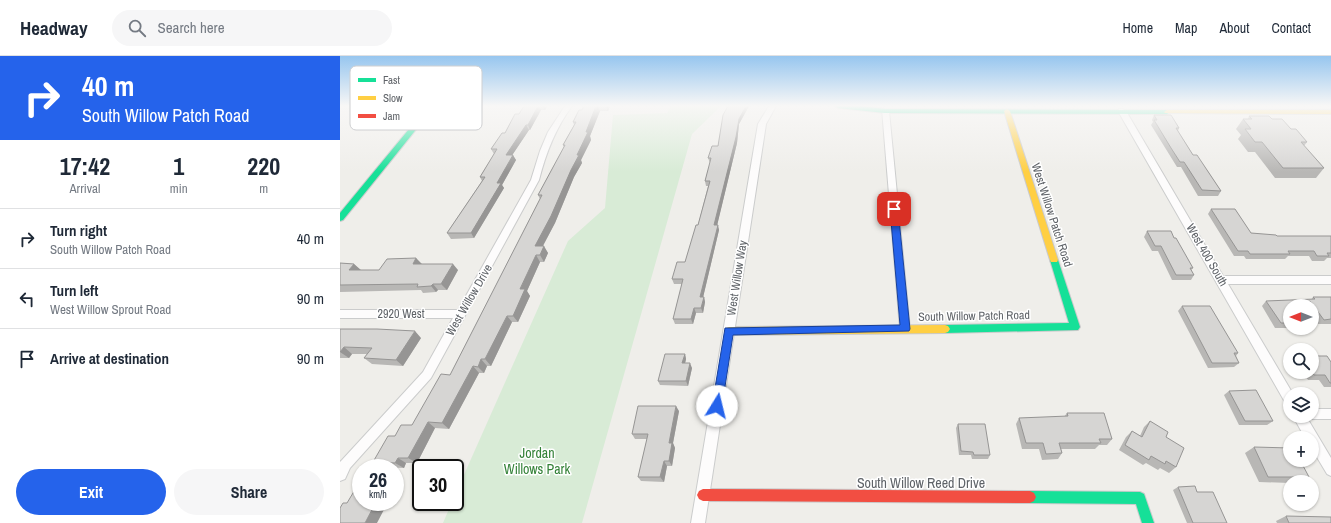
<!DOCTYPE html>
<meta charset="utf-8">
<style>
body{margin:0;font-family:"Archivo Narrow",sans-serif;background:#f6f6f7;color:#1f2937;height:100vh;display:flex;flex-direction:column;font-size:15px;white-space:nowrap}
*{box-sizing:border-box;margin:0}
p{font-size:13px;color:#747a83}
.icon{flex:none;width:22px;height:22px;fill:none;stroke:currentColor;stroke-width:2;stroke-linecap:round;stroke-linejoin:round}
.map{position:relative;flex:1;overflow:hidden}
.sheet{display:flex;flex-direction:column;background:#fff;width:340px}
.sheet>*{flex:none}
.guide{background:#2563eb;color:#fff;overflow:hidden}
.needle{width:26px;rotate:270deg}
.controls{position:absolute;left:943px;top:243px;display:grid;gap:8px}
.controls a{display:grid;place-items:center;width:36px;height:36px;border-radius:50%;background:#fff;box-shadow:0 1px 3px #0004;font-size:20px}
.speed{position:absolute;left:12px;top:403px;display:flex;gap:8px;font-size:20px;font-weight:700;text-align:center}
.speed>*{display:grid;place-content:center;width:52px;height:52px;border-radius:50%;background:#fff;box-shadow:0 1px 3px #0004;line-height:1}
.speed small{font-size:10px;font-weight:400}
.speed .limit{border:2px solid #111;border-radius:6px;background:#fff;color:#111}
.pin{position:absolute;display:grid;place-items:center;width:34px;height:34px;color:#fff;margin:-17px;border-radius:8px;box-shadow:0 2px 6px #0006}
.me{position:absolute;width:44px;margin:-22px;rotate:9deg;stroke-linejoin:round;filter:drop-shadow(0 0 3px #0008)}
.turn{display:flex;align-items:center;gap:14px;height:84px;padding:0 16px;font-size:18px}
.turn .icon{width:52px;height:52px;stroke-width:2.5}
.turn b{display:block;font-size:28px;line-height:34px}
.eta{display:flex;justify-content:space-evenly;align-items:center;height:68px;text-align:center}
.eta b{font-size:24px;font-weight:700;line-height:28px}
.button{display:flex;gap:8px;margin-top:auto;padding:8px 16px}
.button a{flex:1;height:46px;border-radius:24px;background:#2563eb;color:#fff;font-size:16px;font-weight:700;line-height:46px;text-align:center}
.button a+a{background:#f6f6f7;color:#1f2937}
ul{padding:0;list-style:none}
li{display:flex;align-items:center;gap:12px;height:60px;padding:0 16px;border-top:1px solid #e0e1e3}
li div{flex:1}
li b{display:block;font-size:15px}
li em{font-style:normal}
header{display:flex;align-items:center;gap:24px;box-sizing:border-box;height:56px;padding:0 20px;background:#fff;border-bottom:1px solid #e0e1e3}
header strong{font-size:19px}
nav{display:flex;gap:22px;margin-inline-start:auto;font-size:14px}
.search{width:280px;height:36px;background:#f6f6f7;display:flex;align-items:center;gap:10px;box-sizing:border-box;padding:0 14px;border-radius:22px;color:#747a83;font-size:15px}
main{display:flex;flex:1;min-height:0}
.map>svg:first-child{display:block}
</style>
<header>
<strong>Headway</strong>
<div class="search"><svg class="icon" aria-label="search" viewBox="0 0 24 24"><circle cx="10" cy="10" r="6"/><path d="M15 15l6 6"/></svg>Search here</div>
<nav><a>Home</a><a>Map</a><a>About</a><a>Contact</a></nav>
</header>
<main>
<section class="sheet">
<div class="guide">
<div class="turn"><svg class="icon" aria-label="right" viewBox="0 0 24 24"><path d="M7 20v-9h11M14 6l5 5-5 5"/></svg><div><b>40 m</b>South Willow Patch Road</div></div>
</div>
<div class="eta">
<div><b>17:42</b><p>Arrival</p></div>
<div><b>1</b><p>min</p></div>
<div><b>220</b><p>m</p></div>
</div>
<ul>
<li><svg class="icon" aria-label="right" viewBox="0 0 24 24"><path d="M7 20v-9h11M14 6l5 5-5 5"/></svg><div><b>Turn right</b><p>South Willow Patch Road</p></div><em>40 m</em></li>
<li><svg class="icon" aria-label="left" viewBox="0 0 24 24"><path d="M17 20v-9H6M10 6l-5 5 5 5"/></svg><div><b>Turn left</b><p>West Willow Sprout Road</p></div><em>90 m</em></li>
<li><svg class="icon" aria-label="arrive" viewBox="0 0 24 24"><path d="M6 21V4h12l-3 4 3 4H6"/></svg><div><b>Arrive at destination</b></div><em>90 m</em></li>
</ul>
<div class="button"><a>Exit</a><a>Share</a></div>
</section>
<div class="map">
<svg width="991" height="467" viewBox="0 0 991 467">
<rect width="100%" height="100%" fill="#efeeea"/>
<path fill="#d8ebd6" d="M331 50H381L352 78 242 467H103L112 446H115V439L228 185 265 152 273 59 327 57Z"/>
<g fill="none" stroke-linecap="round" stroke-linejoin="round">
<defs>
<path id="street" d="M225 50H232C215 73 206 97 199 124L91 322 10 412 5 423 0 425V406L2 404 83 316 113 262H0V254H118L191 124 200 95 208 76Z
M429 50H436L426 68 365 467H351L418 68Z
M542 53H545L549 55 570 273 569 276 565 277 561 276 560 273Z
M779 53H782L786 55 883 220H991V228H888L953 338H950V349L946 348 778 55Z
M972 353H991V363H972L968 362 967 360H972Z
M953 360H966L991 402V420L987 418 972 393V382H965Z"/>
<path id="fast" d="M88 50H95L3 164 0 165V157Z
M495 50H521L545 53 827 54 830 56 827 58 545 57 498 52Z
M714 201 718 204 740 271 738 274 605 277 602 276 600 273 602 270 605 269 729 267 710 204Z
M690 435 800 436 804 438 814 467H802L796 448 690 447 686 445 684 441 686 437Z"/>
<path id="slow" d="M667 53 670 55 718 204 717 206H711L710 204 664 55Z
M827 54H991V58L825 57 824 56Z
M605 269 608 270 610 273 608 276 605 277 389 279 386 278 384 275 386 272 389 271Z"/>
<path id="jam" d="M363 433 690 435 694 437 696 441 694 445 690 447 363 445 359 443 357 439 359 435Z"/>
</defs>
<use href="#street" stroke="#cbcccc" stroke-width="2"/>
<use href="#fast" stroke="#cacacb" stroke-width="2"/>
<use href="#slow" stroke="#cacacb" stroke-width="2"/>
<use href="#jam" stroke="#cacacb" stroke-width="2"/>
<use href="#street" fill="#fdfcfc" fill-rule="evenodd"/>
<use href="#fast" fill="#16e098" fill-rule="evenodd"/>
<use href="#slow" fill="#ffcf43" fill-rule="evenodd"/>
<use href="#jam" fill="#f24e42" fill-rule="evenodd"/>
</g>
<path fill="#b8b7b5" d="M184 50H207L205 54H201L190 74H189L172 99 176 104 162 129 164 132 134 182 111 183 107 177 142 125 140 121 154 98 151 93 165 77 179 58Z
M244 50H270L268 55H260L250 80 251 84 241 104 242 107 234 121 215 167 203 190 208 197 204 206H200L187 235 190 240 178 266H172L151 310H147L144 317H139L109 373 95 372 77 407H66L64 412 42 411 33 406 55 380 72 369 110 319 200 143 198 139 224 91 223 89 234 69 233 66Z
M388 50H409L399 68 397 87 377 169 379 174 363 241H364L365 246 363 257H356L353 268H335L333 263 342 228H334L332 223 345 206 358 169 368 130H366L365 125 370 107 368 102 378 90Z
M814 59 839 72 838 75 853 99 881 135 878 140H858L841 111H837L811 69 813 66 812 64Z
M909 60 932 63 951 73 967 86 964 90 984 112 976 122H935L915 96H908L898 83 901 79 896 73 903 63H908Z
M871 153 911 177 937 180H991V202H987L984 205H972L969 200H948L945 203H906L904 200H894L868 158Z
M807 175 834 182 853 212 851 214 854 219 851 224H832L818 195H812L804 181Z
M76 202 81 208 118 214 107 234H98L96 236 83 237 81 234 0 236V207L14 208 20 214H39Z
M973 241H991V268H978L972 260V250H965V249L964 250H950V272H951H935L922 250 926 245 971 244Z
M842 250 898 297 896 300 899 307 894 311 868 312 838 255Z
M0 273 81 282 63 310 32 308 24 302 27 298H12L9 302H0Z
M345 298 346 303 345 307 352 312 348 330 320 329 318 325Z
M991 306V331H984L979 324H968L963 316H972Z
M889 335 933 365 927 369H899L884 339Z
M339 355 333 387 335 392 332 410H327L324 426 301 425 298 421 307 383H295L292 378Z
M727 357 772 383 767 389H759L755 393H721L722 397 718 403 702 404 699 393H682L676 368 679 362 724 361Z
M810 365 826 381 836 411 829 417 820 412 818 414 806 407 803 409 779 394 786 381 792 375 800 380 804 371Z
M618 368 650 399 648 403H632L631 399H619L616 372Z
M914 391 969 421 961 426H950V427L919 426 905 397Z
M838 431 857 436 887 467H847L833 434Z
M946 460 991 467H937L936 465Z"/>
<path fill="#969594" d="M198 50H199L201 54 190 74 188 69Z
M203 50H207L205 54Z
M256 50H258L260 55 250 80 251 84 241 104 242 107 234 121 215 167 199 197 195 190 237 99Z
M266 50H270L268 55Z
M406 50H409L399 68 397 87 376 174 374 169 399 63Z
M186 69 189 74 169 104 166 99Z
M173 99 176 104 162 129 164 132 134 182 131 177 157 127Z
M378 169 379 174 362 246 360 241Z
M204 190 208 197 204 206 200 199Z
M196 199 200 206 187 235 190 240 178 266 173 260 180 233Z
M76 202 82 208H73Z
M14 208 21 214 16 220 9 214Z
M113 208 118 214 107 234 101 228Z
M93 228 98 234 96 236 91 230Z
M364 241 365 246 363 257 361 252Z
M354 252 356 257 353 268 351 263Z
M167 260 172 266 151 310 145 303Z
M75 275 81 282 63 310 56 304Z
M4 291 12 298 9 302 0 296Z
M345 298 346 303 344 312 342 307Z
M141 303 147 310 144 317 138 311Z
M350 307 352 312 348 330 346 325Z
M133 310 139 317 109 373 102 367Z
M336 350 339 355 333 387 335 392 332 410 329 405V387Z
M88 366 95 372 77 407 68 402Z
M58 402 66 407 64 412 55 407Z
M324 405 327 410 324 426 320 421Z
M36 446H48L37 467H25Z"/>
<path fill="#d6d5d3" stroke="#969594" d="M184 50H198L188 69H186L166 99H173L157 127H161L131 177H107L145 121H140L157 93H151L162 77H165L175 58H179Z
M244 50H256L246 76H248L237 99H239L231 114 211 160 195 190H204L200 199H196L180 233H185L173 260H167L145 303H141L138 311 133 310 102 367 88 366 68 402H58L55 407 33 406 48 380H55L61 369H72L101 318 110 319 202 139H198L225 89H223L236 66H233L239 54H242Z
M388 50H406L399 63 396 81 374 169H378L360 241H364L361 252H354L351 263H333L343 223H332L337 206H345L356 169H358L370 125H365L371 102H368L372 90H378L383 59Z
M814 59H831L839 72H836L853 99H857L881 135 862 134 844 106H840L831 92 814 64H817Z
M909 60H929L932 63H942L951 73H956L967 86H961L984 112H943L922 86H915L905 73H911L903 63H912Z
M871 153H895L911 177 936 179 937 180H991V197H987L989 200H977L974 195H948L950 198H910L908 195H898Z
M807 175H831L834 182H836L853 212H850L854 219H836L821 190H815Z
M76 202 73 208H113L101 228H93L91 230 77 231 78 228 0 229V207L14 208 9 214H39L47 203Z
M973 241H991V263L984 264 970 245 962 250H950V267H941L926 245 975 243Z
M842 250H870L898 297H894L899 307H872Z
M0 273H37L75 275 56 304 24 302 32 292 4 291 0 296Z
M325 298H345L342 307H350L346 325H318Z
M972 300H987L991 306V327H990L985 319H974L972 316Z
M916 334 933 365H905L889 335Z
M298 350H336L329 387H332L329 405H324L320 421H298L308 378H292Z
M727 357H764L772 383H759L761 387H719L722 397 706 398 703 387H686L679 362 728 360Z
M810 365 828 376 826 381 844 392 836 411 826 405 825 408 811 400 809 404 785 389 792 375 802 381Z
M618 368H645L650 399H634L633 396 621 395Z
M914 391 950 392V404H960L969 421H928Z
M855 430 857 436H873L887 467H853L838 431Z
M16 432H21V446H36L25 467H0V452L3 447H7Z
M946 460 991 461V467H949Z"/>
<linearGradient id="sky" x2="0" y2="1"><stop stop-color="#97c6ef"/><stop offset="0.43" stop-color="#f8f7f6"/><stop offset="1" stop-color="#f8f7f6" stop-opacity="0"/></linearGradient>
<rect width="991" height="116" fill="url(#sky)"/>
<path fill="#2563eb" stroke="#184099" d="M554 150 558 153 570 273 569 275 393 279 382 350 381 353 377 354 373 353 372 350 385 272 560 269 550 153Z"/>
<g text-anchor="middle" stroke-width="3" stroke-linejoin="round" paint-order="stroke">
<g font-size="12" fill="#5f6368" stroke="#fff">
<text transform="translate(712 159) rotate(72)" y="4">West Willow Patch Road</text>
<text transform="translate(867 199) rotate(60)" y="4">West 400 South</text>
<text transform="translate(397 222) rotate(-81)" y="4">West Willow Way</text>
<text transform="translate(129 244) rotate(-60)" y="4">West Willow Drive</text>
<text x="61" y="262">2920 West</text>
<text transform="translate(634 260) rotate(-1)" y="4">South Willow Patch Road</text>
</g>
<g font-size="14" fill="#348238" stroke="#fff">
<text x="197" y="402">Jordan<tspan x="197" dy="16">Willows Park</tspan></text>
</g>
<g font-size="14" fill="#5f6368" stroke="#fff">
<text x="581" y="432">South Willow Reed Drive</text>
</g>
</g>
<rect x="10" y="10" width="132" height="64" rx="6" fill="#fff" stroke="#cfd0d2" stroke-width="1"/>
<rect x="18" y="22" width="18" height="4" fill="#16e098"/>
<rect x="18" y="40" width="18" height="4" fill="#ffcf43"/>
<rect x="18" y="58" width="18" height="4" fill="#f24e42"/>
<g font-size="11" fill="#5f6368">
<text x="43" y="28">Fast</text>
<text x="43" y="46">Slow</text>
<text x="43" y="64">Jam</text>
</g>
</svg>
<div class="controls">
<a><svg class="needle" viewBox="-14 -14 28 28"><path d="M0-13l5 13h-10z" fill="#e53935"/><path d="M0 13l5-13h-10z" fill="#747a83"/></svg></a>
<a><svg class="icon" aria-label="search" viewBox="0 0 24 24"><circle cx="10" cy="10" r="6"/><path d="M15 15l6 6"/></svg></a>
<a><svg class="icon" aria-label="layers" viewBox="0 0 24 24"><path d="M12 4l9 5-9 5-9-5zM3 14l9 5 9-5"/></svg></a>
<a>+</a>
<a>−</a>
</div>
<div class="speed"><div>26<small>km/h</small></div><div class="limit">30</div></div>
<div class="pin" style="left:554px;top:153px;background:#d93025"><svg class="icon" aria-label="arrive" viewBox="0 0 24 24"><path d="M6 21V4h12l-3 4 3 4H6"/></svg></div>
<svg class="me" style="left:377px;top:350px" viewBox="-20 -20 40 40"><circle r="19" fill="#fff"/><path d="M0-13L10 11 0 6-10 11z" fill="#2563eb"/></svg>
</div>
</main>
